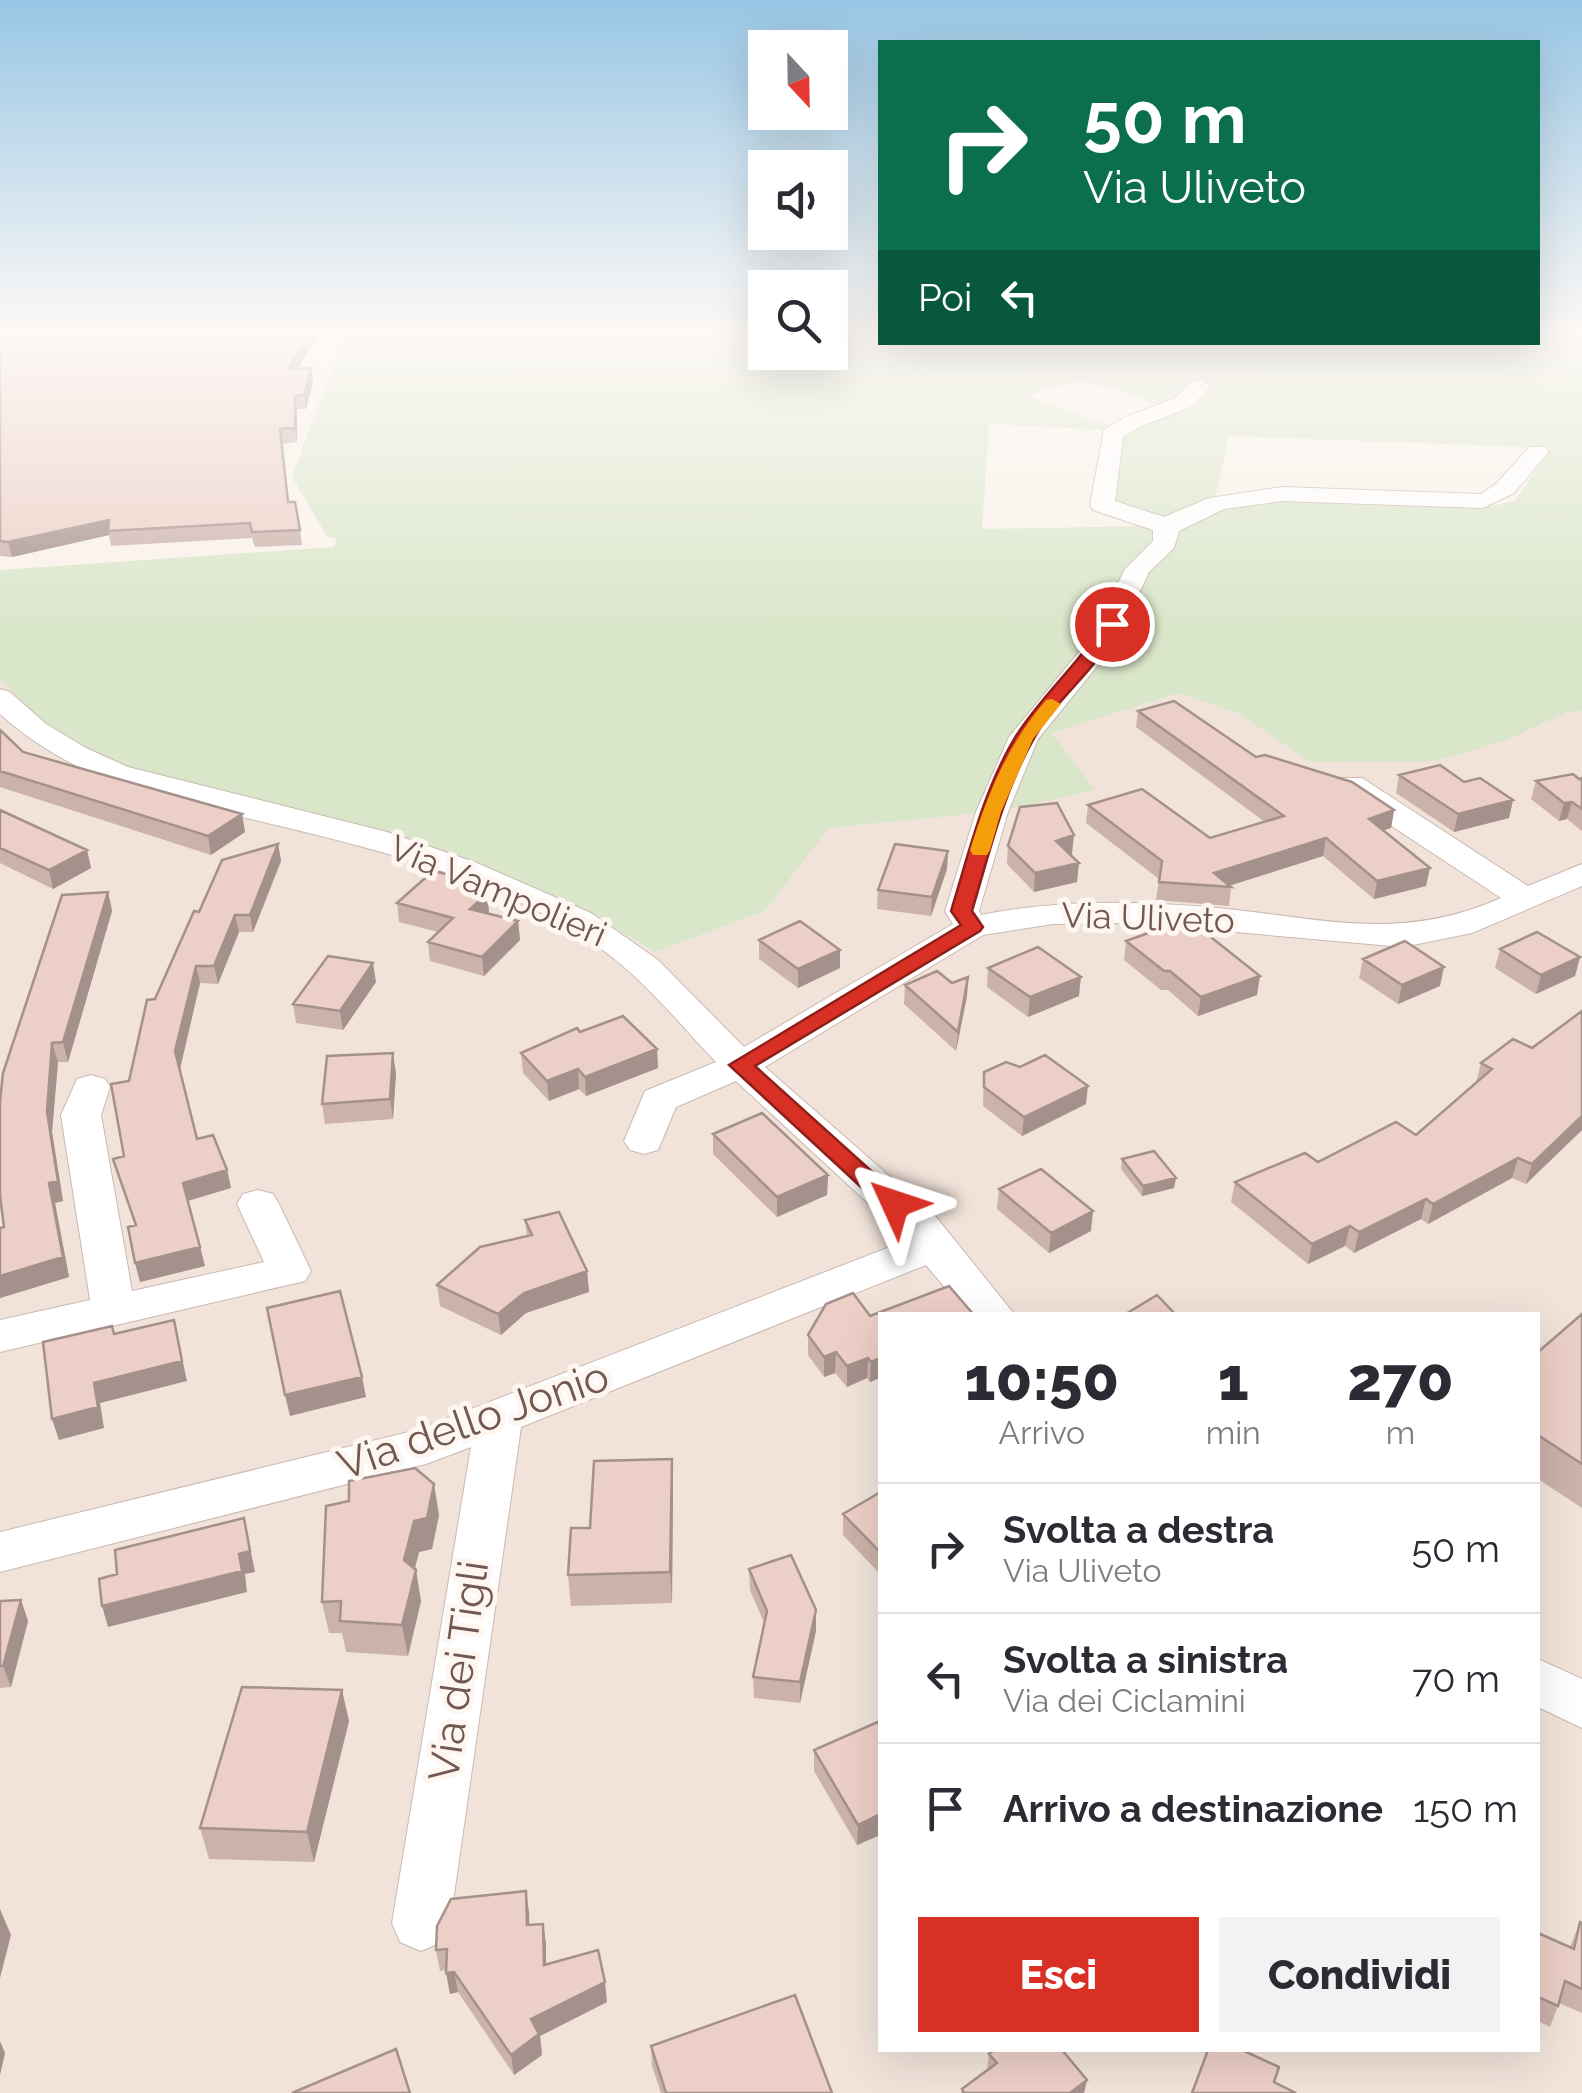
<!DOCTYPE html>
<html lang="it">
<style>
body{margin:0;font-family:Raleway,sans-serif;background:#f2f2f3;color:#2b2b33;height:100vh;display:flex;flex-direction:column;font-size:38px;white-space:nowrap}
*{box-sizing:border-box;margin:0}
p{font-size:32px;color:#7c7c81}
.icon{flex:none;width:55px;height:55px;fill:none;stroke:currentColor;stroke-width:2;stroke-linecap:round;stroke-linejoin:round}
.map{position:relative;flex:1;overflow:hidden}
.side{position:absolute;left:878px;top:1312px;width:662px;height:740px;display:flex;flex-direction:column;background:#fff;border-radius:0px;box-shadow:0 10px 40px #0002}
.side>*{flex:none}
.top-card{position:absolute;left:878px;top:40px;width:662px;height:305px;border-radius:0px;box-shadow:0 10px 40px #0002;background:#0b6e4f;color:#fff;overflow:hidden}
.needle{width:65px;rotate:158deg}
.fabs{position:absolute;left:748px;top:30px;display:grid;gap:20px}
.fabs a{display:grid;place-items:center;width:100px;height:100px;border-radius:0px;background:#fff;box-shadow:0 10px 40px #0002;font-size:50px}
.pin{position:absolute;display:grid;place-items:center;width:85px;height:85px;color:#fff;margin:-42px;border:5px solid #fff;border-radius:50%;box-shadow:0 2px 10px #0007}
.me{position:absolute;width:110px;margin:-55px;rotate:312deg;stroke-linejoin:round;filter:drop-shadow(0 0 8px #0008)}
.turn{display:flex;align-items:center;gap:35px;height:210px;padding:0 40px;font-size:45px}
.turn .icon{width:130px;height:130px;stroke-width:2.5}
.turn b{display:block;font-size:70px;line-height:85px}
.then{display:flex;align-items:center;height:95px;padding:0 40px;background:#0003;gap:20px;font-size:38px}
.eta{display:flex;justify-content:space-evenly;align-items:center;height:170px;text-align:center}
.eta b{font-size:60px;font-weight:800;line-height:70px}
.primary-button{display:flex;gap:20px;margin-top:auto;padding:20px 40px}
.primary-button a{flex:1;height:115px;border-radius:0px;background:#d93025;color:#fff;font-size:40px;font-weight:800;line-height:115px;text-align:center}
.primary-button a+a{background:#f2f2f3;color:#2b2b33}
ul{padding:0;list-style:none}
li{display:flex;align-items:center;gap:30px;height:130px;padding:0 40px;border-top:2px solid #e1e1e2}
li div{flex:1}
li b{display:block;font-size:38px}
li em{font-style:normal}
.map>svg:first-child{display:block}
</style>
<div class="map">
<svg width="1582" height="2093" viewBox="0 0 1582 2093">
<rect width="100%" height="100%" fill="#faf2ea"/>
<path fill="#f1e3da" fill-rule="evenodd" d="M0 680 20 698 508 877 582 909 655 952 765 911 828 828 1001 811 1094 790 1051 733 1179 693 1239 714 1310 762 1508 740 1567 712 1582 711V2093H0ZM880 1315H1538V2050H880Z"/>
<path fill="#dae6ca" d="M345 333H765V352H830V333H880V342H1538V333L1582 334V711L1567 712 1508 740 1436 761 1310 762 1239 714 1179 693 1052 733 1095 790 1001 811 1033 735 1146 568 1182 528 1231 507 1295 499 1493 506 1515 501 1551 448 1229 436 1215 499 1174 520 1110 506 1117 434 1199 401 1207 391 1201 377 1191 379 1193 389 1162 406C1107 388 1085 370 1028 396L1107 425 1106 430 989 424 982 529 1148 526 1160 531 1161 542 1115 600 982 813 829 828 765 911 655 952 582 909 384 831 164 779 101 757 56 734 0 680V570L334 547 337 539 327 536 292 477Z"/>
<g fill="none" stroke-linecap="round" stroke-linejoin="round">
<defs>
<path id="minor" d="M1200 380 1211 386 1191 407 1141 426 1123 437 1115 501 1164 517 1209 498 1282 487 1481 494 1497 483 1529 447H1545L1549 452 1514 493 1483 508 1282 501 1224 509 1179 531 1174 548 1149 572 1116 643 1038 739 1008 812 979 911 981 915C1060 899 1138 901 1217 908 1323 918 1399 943 1501 898L1340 792 1335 785 1340 778H1362L1528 886 1582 864V886L1472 933 1403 947 1134 923 1053 924 983 935 765 1067 936 1217 1015 1315H968L926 1265 521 1427 450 1923 442 1942 421 1951 400 1942 392 1923 471 1447 426 1464 0 1572V1532L417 1430 908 1240 736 1081 676 1107 658 1150 644 1154 630 1150 624 1141 645 1091 716 1062C676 1020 639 973 590 941 444 846 267 832 106 780 66 762 32 743 0 714V689L10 692 46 724 86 748 128 767 387 832 477 863 591 913 658 960 744 1047 953 924 945 911 976 812 1009 737 1089 640 1125 569 1153 541V530L1093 510 1090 505 1104 430 1125 417 1176 398 1192 381Z
M91 1075 105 1079 110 1087 101 1115 132 1291 264 1262 237 1204 243 1194 258 1190 273 1194 279 1204 311 1271 305 1281 0 1352V1320L90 1300 61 1115 77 1079Z
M1538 1659 1582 1679V1728L1538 1707Z"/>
</defs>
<use href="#minor" stroke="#cbb9b1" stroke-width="2"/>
<use href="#minor" fill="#fff" fill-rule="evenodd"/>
</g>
<path fill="#cbb2aa" d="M0 333 154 336 319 333 298 369 313 382 306 409H297V442L282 444 289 502 300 530 302 545 255 547 252 538 111 546 109 535 12 557 0 556Z
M1138 711 1394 810 1391 828 1383 830 1426 886 1374 899 1323 856 1229 886 1231 887 1229 906 1156 900 1159 879 1086 823 1088 805 1210 838 1265 822 1136 727Z
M0 730 23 752 242 814 245 832 211 855 0 787Z
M1399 775 1464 782 1513 800 1509 818 1454 832 1396 793Z
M1582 778V831L1567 819 1559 821 1531 799 1536 781Z
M0 810 87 850 91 868 53 889 0 863Z
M278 844 281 861 253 932H239L218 984 200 983 180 1068 197 1139 227 1170 231 1188 188 1201 205 1266 140 1282 135 1225 113 1159 124 1156 129 1081 199 912Z
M1008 846 1072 854H1070L1077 882 1034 892 1007 864Z
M948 851 947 869 931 916 877 909 878 890Z
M468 889 487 894 489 912 487 913 518 921 520 940 484 976 430 961 428 942 438 932 399 922 397 903Z
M108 892 112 911 68 1062H58L52 1132 63 1201 55 1203 69 1277 0 1298V1228L4 1227 0 1101Z
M759 940 840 968 798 988 759 959Z
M1126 941 1257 995 1198 1016 1168 990H1161L1124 960Z
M1500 949 1580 957 1575 976 1536 994 1495 968Z
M1363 959 1440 986 1398 1004 1359 978Z
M988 968 1079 996 1028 1017 987 987Z
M968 977 967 996 956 1051 904 1004 905 985 952 983Z
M376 982 343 1030 296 1023 293 1004Z
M1582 1011V1130L1526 1184 1512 1178 1428 1224 1421 1219 1354 1253 1345 1246 1308 1264 1231 1202 1235 1182 1318 1162 1416 1135 1476 1083 1481 1063 1532 1048Z
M580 1032 657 1049 658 1068 586 1096 579 1089 549 1101 523 1073 521 1053Z
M984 1072 1086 1104 1022 1136 983 1106Z
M396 1073 393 1119 325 1124 322 1104Z
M713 1134 828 1175 827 1195 777 1217 713 1154Z
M1122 1159 1174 1188 1142 1196 1121 1169Z
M999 1189 1091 1231 1049 1253 997 1209Z
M525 1220 587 1271 589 1292 526 1313 501 1335 440 1306 437 1285 527 1236Z
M1582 1314V1508L1538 1479V1352Z
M880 1315V1378L870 1382 867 1378 847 1387 835 1373 824 1377 808 1355V1335L870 1316Z
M673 1490 672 1603 571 1606 568 1575Z
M880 1495V1574L843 1535V1514Z
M349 1501 439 1515 432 1549 419 1552 415 1569 421 1601 408 1656 346 1652 342 1633H329L322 1602Z
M749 1569 816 1631 800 1703 754 1698 753 1677 765 1625 750 1590Z
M21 1600 28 1621 11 1687 0 1688V1601Z
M349 1721 314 1862 209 1859 200 1828Z
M880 1721V1835L857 1845 814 1771V1750Z
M529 1912V1925L543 1924 546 1944V1964L607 2002 540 2036 542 2055 514 2075 458 1992 450 1994 446 1970 440 1971 436 1950Z
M1580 1922 1582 1923V2013L1559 2003 1550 2027 1538 2021V1933L1570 1947Z
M651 2046 832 2093H661L652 2066Z
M989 2054 1087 2080 1084 2093H961L962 2089 987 2071Z"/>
<path fill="#a5918b" d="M309 333H319L290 382 288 369Z
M311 368 313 382 306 409 304 395Z
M295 396 297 409V442L295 428Z
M109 520V535L12 557 8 542Z
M1513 800 1509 818 1454 832 1458 814Z
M1572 802 1567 819 1559 821 1564 803Z
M1394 810 1391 828 1366 836 1369 819Z
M242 814 245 832 211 855 208 836Z
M1074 835 1072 854 1054 859 1056 841Z
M1326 838 1323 856 1225 887 1214 873Z
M278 844 281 861 253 932 250 915Z
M87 850 91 868 53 889 49 870Z
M948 851 947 869 931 916 932 897Z
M1079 863 1077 882 1034 892 1035 873Z
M1430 868 1426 886 1374 899 1377 881Z
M108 892 112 911 68 1062 63 1042Z
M487 894 489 912 472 928 470 909Z
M235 915 239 932 218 984 214 966Z
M518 921 520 940 484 976 482 957Z
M840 950V968L798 988V969Z
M1580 957 1575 976 1536 994 1541 975Z
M373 963 376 982 343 1030 340 1011Z
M196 966 200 983 180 1069 175 1051Z
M1444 967 1440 986 1398 1004 1402 985Z
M1260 976 1257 995 1198 1016 1201 997Z
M968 977 967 996 956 1051 958 1032Z
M1081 977 1079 996 1028 1017 1030 997Z
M52 1043 58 1062 52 1132 63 1201 55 1203 69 1277 0 1298V1276L49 1183 47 1112Z
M657 1049 658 1068 586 1096 585 1077Z
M393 1053 396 1073 393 1119 390 1099Z
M578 1069 579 1089 549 1101 547 1081Z
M1088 1086 1086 1104 1022 1136 1024 1117Z
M1582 1116V1130L1526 1184 1532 1164Z
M1518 1158 1512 1178 1428 1224 1433 1204Z
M227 1170 231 1188 187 1201 183 1183Z
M828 1175 827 1195 777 1217V1197Z
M1176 1178 1174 1188 1142 1196 1143 1186Z
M1426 1199 1421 1219 1354 1253 1359 1232Z
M1093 1211 1091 1231 1049 1253 1051 1233Z
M1350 1226 1345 1246 1308 1264 1312 1244Z
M200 1247 205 1266 140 1282 135 1263Z
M587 1271 589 1292 526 1313 501 1335 498 1314 524 1293Z
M174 1320 187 1381 100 1403 104 1428 59 1440 52 1419 94 1383Z
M836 1352 835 1373 824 1377V1357Z
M868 1358 867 1378 847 1387V1366Z
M880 1358V1378L870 1382 871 1362Z
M362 1377 366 1397 290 1416 285 1395Z
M672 1459 673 1490 672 1603 670 1572Z
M434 1484 439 1515 432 1549 419 1552 409 1591 404 1560 414 1521Z
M244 1518 255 1572 245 1574 247 1592 108 1627 102 1606 239 1554Z
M416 1570 421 1601 408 1656 402 1625Z
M21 1600 28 1621 11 1687 3 1666Z
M816 1610V1631L800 1703V1682Z
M342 1690 349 1721 314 1862 307 1832Z
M880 1814V1835L857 1845 858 1825Z
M526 1891 529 1912 530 1946 527 1925Z
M0 1909 11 1935 0 1978Z
M543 1924 546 1944V1985L544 1965Z
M454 1972 458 1992 450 1994 446 1973Z
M605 1982 607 2002 540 2036 542 2055 514 2075 511 2055 531 2019Z
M0 2041 5 2053 0 2075Z
M1087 2080 1084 2093H1070Z"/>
<path fill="#eccfc6" stroke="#a5918b" stroke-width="2.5" d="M0 333H111L154 336 157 333H309L288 369 311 368 304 395 295 396V428L280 429 288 502H295L300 530 252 532 250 523 108 531 109 520 8 542 0 541Z
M1174 701 1256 757 1265 755 1352 782 1394 810 1369 819 1430 868 1377 881 1326 838 1214 873 1231 887 1159 882 1162 861 1088 805 1142 789 1210 838 1284 816 1138 711Z
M0 730 23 752 242 814 208 836 0 771Z
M1440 765 1464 782 1480 778 1513 800 1458 814 1399 775Z
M1573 774 1579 779 1582 778V809L1572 802 1564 803 1536 781Z
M1057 803 1074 835 1056 841 1079 863 1035 873 1008 846 1020 807Z
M0 810 87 850 49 870 0 848Z
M278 844 250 915H235L214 966H196L175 1051 197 1139 213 1135 227 1170 183 1183 200 1247 135 1263 128 1227 136 1225 113 1159 124 1156 111 1084 129 1081 147 1000 155 999 194 911 199 912 222 860Z
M895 844 948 851 932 897 878 890Z
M433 871 467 879 459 886 487 894 470 909 518 921 482 957 428 942 453 918 397 903Z
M108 892 63 1042 52 1043 47 1112 58 1181 49 1183 63 1257 0 1276V1228L4 1227 0 1196V1101L3 1073 62 895Z
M1188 919 1260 976 1201 997 1170 971H1164L1126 941Z
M800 921 840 950 798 969 759 940Z
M1537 932 1580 957 1541 975 1500 949Z
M1405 941 1444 967 1402 985 1363 959Z
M1038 947 1081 977 1030 997 988 968Z
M328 956 373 963 340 1011 293 1004Z
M937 971 952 983 968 977 958 1032 905 985Z
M1582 1011V1116L1532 1164 1518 1158 1433 1204 1426 1199 1359 1232 1350 1226 1312 1244 1235 1182 1305 1153 1318 1162 1396 1122 1416 1135 1492 1069 1481 1063 1513 1039 1532 1048Z
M623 1016 657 1049 585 1077 578 1069 547 1081 521 1053 577 1028 580 1032Z
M393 1053 390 1099 322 1104 327 1056Z
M1045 1055 1088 1086 1024 1117 984 1087V1072L1006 1062 1020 1067Z
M762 1113 828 1175 777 1197 713 1134Z
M1154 1151 1176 1178 1143 1186 1122 1159Z
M1041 1169 1093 1211 1051 1233 999 1189Z
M559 1212 587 1271 524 1293 498 1314 437 1285 480 1247 532 1235 525 1220Z
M949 1286 974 1315H880V1358L871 1362 868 1358 847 1366 836 1352 824 1357 808 1335 826 1304 853 1293 870 1316Z
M340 1291 362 1377 285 1395 267 1308Z
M1157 1295 1176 1315H1124Z
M1582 1314V1464L1538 1435V1352Z
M174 1320 182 1361 94 1383 98 1407 52 1419 43 1342 112 1326 114 1334Z
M672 1459 670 1572 568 1575 571 1528H590L594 1461Z
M415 1468 434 1484 427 1518 414 1521 404 1560 416 1570 402 1625 340 1621 341 1601 322 1602 326 1506 349 1501V1481Z
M879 1493 880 1495V1552L843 1514Z
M244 1518 250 1551 239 1554 242 1571 102 1606 99 1579 117 1574 115 1550Z
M791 1555 816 1610 800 1682 753 1677 767 1611 749 1569Z
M21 1600 3 1666H0V1601Z
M242 1687 342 1690 307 1832 200 1828Z
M880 1721V1814L858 1825 814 1750Z
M526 1891 527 1925 543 1924 544 1965 598 1950 605 1982 531 2019 539 2034 511 2055 454 1972 446 1973 447 1949 436 1950 437 1926 451 1899Z
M1580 1922 1582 1923V1989L1565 1981 1558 2006 1538 1997V1933L1574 1949Z
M795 1995 832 2093H666L651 2046Z
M396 2049 410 2093H292Z
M994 2050H1062L1087 2080 1070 2093H964L962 2089 997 2063 989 2054Z
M1208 2050H1242L1279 2067 1274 2082 1296 2093H1192Z"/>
<linearGradient id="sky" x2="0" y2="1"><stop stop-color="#98c6e5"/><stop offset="0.53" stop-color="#fdf9f6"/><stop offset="1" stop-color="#fdf9f6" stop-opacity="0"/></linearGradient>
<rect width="1582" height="626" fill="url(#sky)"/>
<path fill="#d93025" stroke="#8d1f18" stroke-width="2.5" d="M1112 619 1120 624C1099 669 1055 698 1032 742 1003 794 989 854 972 911L983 927 980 931 755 1066 908 1204 895 1212 886 1210 729 1065 961 925 951 911C969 853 984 788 1016 736 1042 695 1081 662 1106 620Z"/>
<path fill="#f59e0b" d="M1052 699 1061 704 1033 739 1001 812 990 850 987 855H973L970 850C988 793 1007 746 1046 700Z"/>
<g text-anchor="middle" stroke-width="10" stroke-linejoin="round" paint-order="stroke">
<g font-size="35" fill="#725851" stroke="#fdf6f1">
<text transform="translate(498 891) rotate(23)" y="12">Via Vampolieri</text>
<text transform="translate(1148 918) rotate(2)" y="12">Via Uliveto</text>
</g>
<g font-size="42" fill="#725851" stroke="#fdf6f1">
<text transform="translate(473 1420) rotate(-19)" y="15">Via dello Jonio</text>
<text transform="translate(458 1671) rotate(-82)" y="15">Via dei Tigli</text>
</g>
</g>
</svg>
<div class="fabs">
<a><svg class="needle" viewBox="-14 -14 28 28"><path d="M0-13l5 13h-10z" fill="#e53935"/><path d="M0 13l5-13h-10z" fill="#7c7c81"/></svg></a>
<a><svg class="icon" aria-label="sound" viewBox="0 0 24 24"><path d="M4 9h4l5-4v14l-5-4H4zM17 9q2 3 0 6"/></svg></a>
<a><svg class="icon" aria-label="search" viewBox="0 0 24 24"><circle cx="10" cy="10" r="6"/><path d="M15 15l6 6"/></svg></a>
</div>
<div class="pin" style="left:1112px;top:624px;background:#d93025"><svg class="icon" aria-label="arrive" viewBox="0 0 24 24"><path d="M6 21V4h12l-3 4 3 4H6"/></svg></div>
<svg class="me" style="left:895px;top:1204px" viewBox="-20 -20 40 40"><path d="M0-17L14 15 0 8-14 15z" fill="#d93025" stroke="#fff" stroke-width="4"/></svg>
<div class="top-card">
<div class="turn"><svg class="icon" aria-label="right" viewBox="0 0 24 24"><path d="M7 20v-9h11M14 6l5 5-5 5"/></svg><div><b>50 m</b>Via Uliveto</div></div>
<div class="then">Poi<svg class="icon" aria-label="left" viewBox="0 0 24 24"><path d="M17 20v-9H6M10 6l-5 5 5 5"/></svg></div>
</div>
<section class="side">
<div class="eta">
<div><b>10:50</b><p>Arrivo</p></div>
<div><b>1</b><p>min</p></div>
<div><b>270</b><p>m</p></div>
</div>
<ul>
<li><svg class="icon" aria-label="right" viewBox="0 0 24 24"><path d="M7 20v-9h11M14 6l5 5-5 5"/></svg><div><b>Svolta a destra</b><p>Via Uliveto</p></div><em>50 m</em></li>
<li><svg class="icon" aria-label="left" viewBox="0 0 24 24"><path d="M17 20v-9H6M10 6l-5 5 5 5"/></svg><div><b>Svolta a sinistra</b><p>Via dei Ciclamini</p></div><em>70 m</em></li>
<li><svg class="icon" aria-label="arrive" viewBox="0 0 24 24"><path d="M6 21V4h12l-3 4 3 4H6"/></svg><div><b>Arrivo a destinazione</b></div><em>150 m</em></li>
</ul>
<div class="primary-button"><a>Esci</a><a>Condividi</a></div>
</section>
</div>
